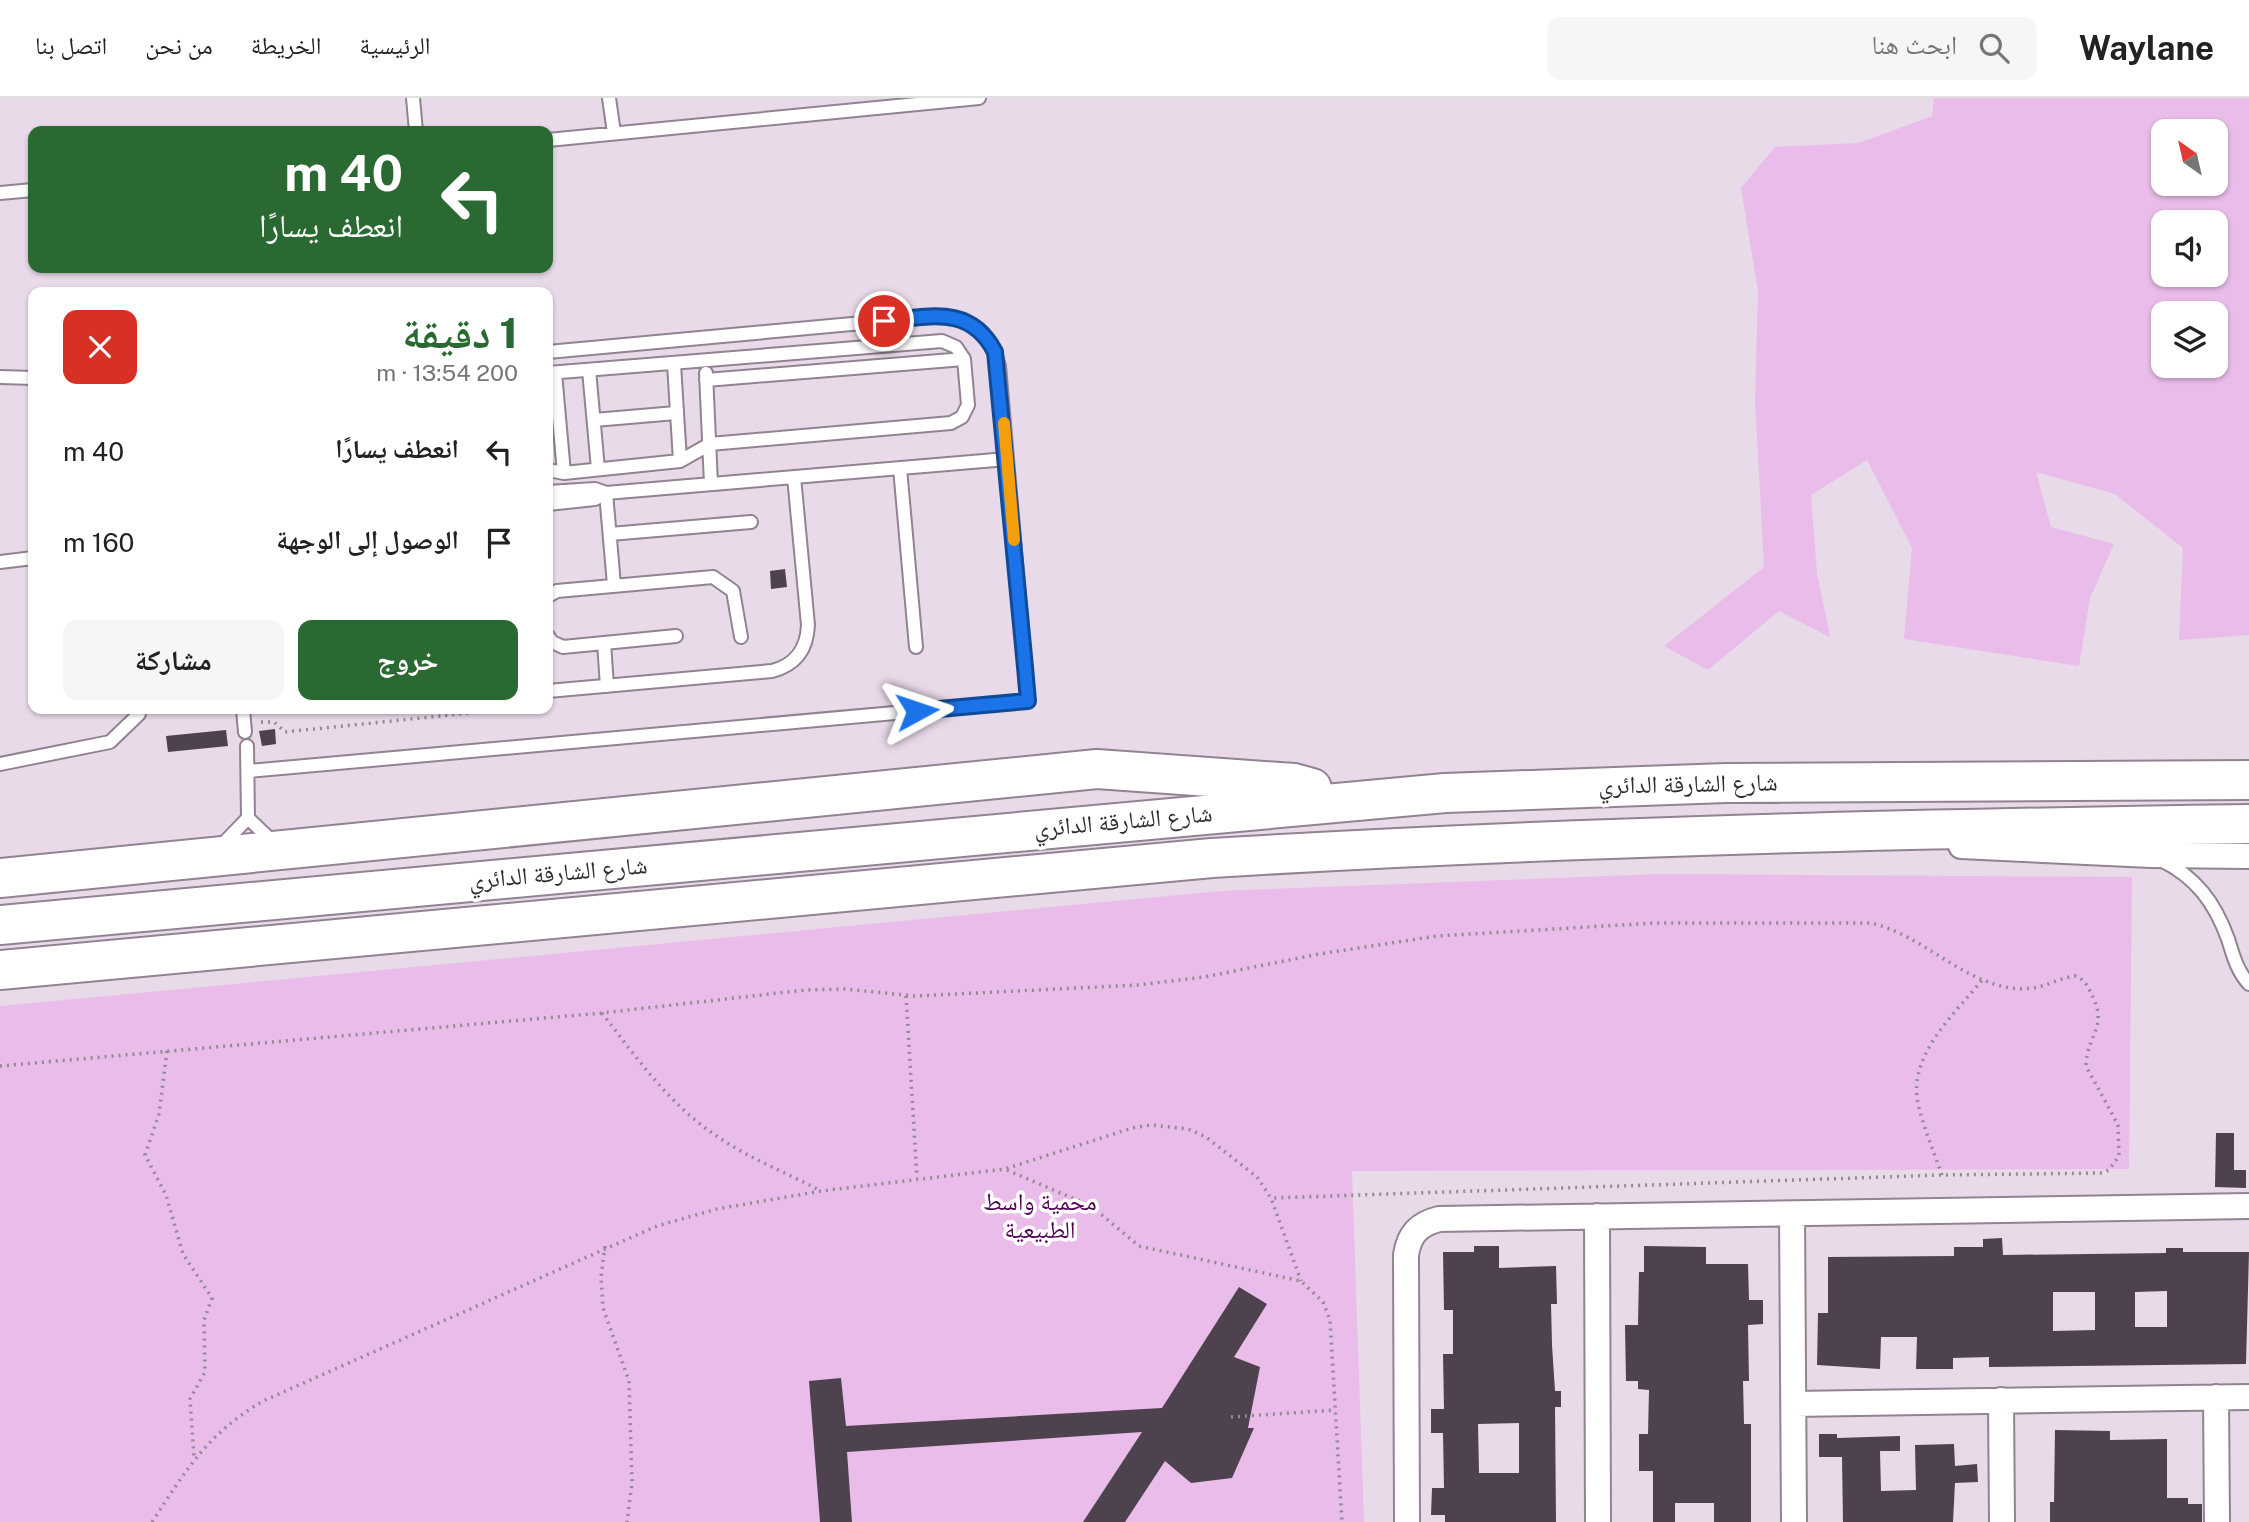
<!DOCTYPE html>
<html lang="ar">
<meta charset="utf-8">
<style>
body{margin:0;font-family:"Public Sans","Noto Naskh Arabic",sans-serif;background:#f6f6f6;color:#222;direction:rtl;height:100vh;display:flex;flex-direction:column;font-size:26px;white-space:nowrap}
*{box-sizing:border-box;margin:0}
p{font-size:23px;color:#767676}
.icon{flex:none;width:38px;height:38px;fill:none;stroke:currentColor;stroke-width:2;stroke-linecap:round;stroke-linejoin:round}
.map{position:relative;flex:1;overflow:hidden;direction:ltr}
.panel{position:absolute;left:28px;top:189px;width:525px;height:427px;display:flex;flex-direction:column;background:#fff;border-radius:14px;box-shadow:0 2px 5px #0004;direction:rtl}
.panel>*{flex:none}
.top-card{position:absolute;left:28px;top:28px;width:525px;height:147px;border-radius:14px;box-shadow:0 2px 5px #0004;direction:rtl;background:#2a6932;color:#fff;overflow:hidden}
.needle{width:46px;rotate:326deg}
.controls{position:absolute;left:2151px;top:21px;display:grid;gap:14px}
.controls a{display:grid;place-items:center;width:77px;height:77px;border-radius:14px;background:#fff;box-shadow:0 2px 5px #0004;font-size:35px}
.pin{position:absolute;display:grid;place-items:center;width:60px;height:60px;color:#fff;margin:-30px;border:4px solid #fff;border-radius:50%;box-shadow:0 2px 7px #0007}
.me{position:absolute;width:77px;margin:-38px;rotate:85deg;stroke-linejoin:round;filter:drop-shadow(0 0 5px #0008)}
.turn{display:flex;align-items:center;gap:24px;height:147px;padding:0 35px;font-size:32px}
.turn .icon{width:91px;height:91px;stroke-width:2.5}
.turn b{display:block;font-size:49px;line-height:60px}
.round{display:grid;place-items:center;flex:none;width:74px;height:74px;border-radius:14px;background:#f6f6f6}
.headline{display:flex;align-items:center;justify-content:space-between;height:119px;padding:0 35px}
h1{font-size:42px;font-weight:800;line-height:52px;color:#2a6932}
.action{display:flex;gap:14px;margin-top:auto;padding:14px 35px}
.action a{flex:1;height:80px;border-radius:14px;background:#2a6932;color:#fff;font-size:28px;font-weight:800;line-height:80px;text-align:center}
.action a+a{background:#f6f6f6;color:#222}
ul{padding:0;list-style:none}
li{display:flex;align-items:center;gap:21px;height:91px;padding:0 35px}
li div{flex:1}
li b{display:block;font-size:26px}
li em{font-style:normal}
header{display:flex;align-items:center;gap:42px;box-sizing:border-box;height:98px;padding:0 35px;background:#fff;border-bottom:2px solid #e0e0e0}
header strong{font-size:33px}
nav{display:flex;gap:38px;margin-inline-start:auto;font-size:24px}
.search{width:490px;height:63px;background:#f6f6f6;display:flex;align-items:center;gap:18px;box-sizing:border-box;padding:0 24px;border-radius:14px;color:#767676;font-size:26px}
.map>svg:first-child{display:block}
</style>
<header>
<strong>Waylane</strong>
<div class="search"><svg class="icon" aria-label="search" viewBox="0 0 24 24"><circle cx="10" cy="10" r="6"/><path d="M15 15l6 6"/></svg>ابحث هنا</div>
<nav><a>الرئيسية</a><a>الخريطة</a><a>من نحن</a><a>اتصل بنا</a></nav>
</header>
<div class="map">
<svg width="2249" height="1424" viewBox="0 0 2249 1424">
<rect width="100%" height="100%" fill="#e9dae9"/>
<path fill="#e9bce9" fill-rule="evenodd" d="M1934 0H2249V537L2179 542 2183 450 2115 396 2036 374 2051 429 2114 446 2090 500 2079 568 1904 541 1912 450 1867 362 1811 397 1817 475 1830 539 1779 513 1708 572 1664 548 1764 469 1755 302 1758 193 1741 90 1775 49 1859 45 1932 18ZM2163 33H2216V86H2163ZM2216 124V177H2163V124ZM2163 215H2216V268H2163Z
M1659 776 2132 779 2129 1071 1352 1073 1364 1424H0V908L1221 793Z"/>
<path fill="#4e424e" fill-rule="evenodd" d="M785 471 787 489 771 491 770 473Z
M275 631 276 646 262 648 259 633Z
M226 632 228 648 168 654 166 638Z
M2216 1035H2234V1072H2246V1090L2215 1089Z
M2002 1140 2003 1157 2166 1155V1150H2183V1154H2249L2246 1266 1989 1269V1259L1953 1260V1271H1916L1917 1239H1881L1880 1271 1817 1267 1818 1215H1828V1159L1954 1158V1149H1983V1141ZM2167 1193V1229H2135V1194ZM2053 1194H2095V1232L2053 1233Z
M1474 1148H1499V1170L1556 1168 1557 1206H1551L1552 1247 1555 1293H1561V1309H1555L1556 1424H1445V1417H1431L1432 1390H1444L1443 1335H1431V1311H1444L1443 1256H1453V1212H1444L1443 1154H1474ZM1519 1325V1375H1479L1478 1326Z
M1644 1148 1706 1149V1166H1748L1749 1202H1763V1226L1748 1227 1749 1283H1743L1744 1326H1751V1424H1714V1405H1675V1424H1653V1373H1639V1336H1648L1649 1292 1638 1291V1283H1626L1625 1227H1638L1639 1174H1644Z
M1239 1189 1267 1206 1234 1259 1260 1269 1248 1330H1254L1232 1380 1191 1385 1165 1363 1125 1424H1083L1142 1334 847 1354 852 1424H820L809 1283 841 1280 846 1328 1162 1310Z
M2055 1332 2110 1333V1342L2167 1341V1400H2188V1406H2202V1424H2050V1404H2054Z
M1819 1336H1837V1340L1900 1338V1353H1880L1881 1393 1916 1392 1915 1347 1954 1346 1955 1368 1977 1366 1978 1384 1955 1385 1953 1424H1843L1842 1359H1819Z"/>
<g fill="none" stroke-linecap="round" stroke-linejoin="round">
<defs>
<path id="lane" d="M413 0 416 33
M609 0 614 35
M548 42 979 0
M0 95 33 92
M674 266 680 363
M589 272 598 371
M548 275 942 243 956 249 964 261 968 307 962 319 951 325 710 346 680 363 564 375 548 372
M555 275 564 375
M706 275 711 386
M0 279 33 280
M706 282 964 261
M594 322 676 315
M900 370 916 549
M548 394 595 391 606 395
M606 395 614 487
M548 406 595 401 606 395 1007 361
M610 436 751 424
M0 464 33 460
M548 498 557 493 713 479 733 493 741 539
M548 538 552 544 563 549 676 538
M604 545 607 588
M548 593 772 573C795 567 807 552 808 527L794 379
M243 611 245 634
M0 666 110 644 139 616V611
M249 673 1028 603 999 268C991 236 972 219 939 218L548 254
M248 720 273 744
M220 749 248 720 247 648
M2161 762C2196 779 2215 805 2228 841 2233 857 2237 873 2249 886"/>
<path id="street" d="M1961 748 2151 757 2249 758
M1792 1116 1794 1424
M1597 1118 1598 1424
M2216 1299 2217 1424
M2001 1302 2002 1424
M1794 1306 2249 1299
M1407 1424 1406 1157C1409 1136 1419 1126 1439 1121L2249 1108"/>
<path id="highway" d="M0 780 1097 671 1294 685 1312 690
M0 827 1445 695 1726 685 2249 682
M0 872 1212 760C1557 739 1903 731 2249 726"/>
</defs>
<use href="#lane" stroke="#918391" stroke-width="16"/>
<use href="#street" stroke="#918391" stroke-width="28"/>
<use href="#highway" stroke="#918391" stroke-width="42"/>
<path stroke="#938993" stroke-width="3.5" stroke-dasharray="2 5" stroke-linecap="butt" d="M261 624H274L285 634 508 611
M906 898 917 1080
M602 915C636 959 668 1005 715 1037 746 1059 785 1074 819 1092
M167 953 159 1016 145 1057 166 1097 183 1156 212 1200 204 1222 205 1274 190 1301 194 1359
M0 968 602 915 805 892 845 891 915 898 1138 887 1204 879 1319 856 1437 838 1655 825H1870C1926 836 1973 898 2033 890 2047 888 2060 880 2075 878 2083 881 2086 885 2090 893 2110 930 2087 934 2086 968L2118 1027 2119 1058 2109 1072 2102 1075 1942 1077 1271 1100
M1007 1072 1091 1108 1139 1148 1301 1183 1323 1204 1330 1222 1342 1424
M1942 1077C1934 1055 1925 1033 1919 1010 1905 959 1954 917 1983 881
M605 1148 601 1179 603 1210 629 1283 632 1385 627 1424
M1231 1319 1335 1312
M152 1424C187 1371 206 1337 263 1303L657 1128 717 1111 821 1093 1005 1071 1132 1030 1151 1027 1188 1031 1206 1039 1257 1079 1271 1100 1301 1183"/>
<use href="#lane" stroke="#fff" stroke-width="12"/>
<use href="#street" stroke="#fff" stroke-width="24"/>
<use href="#highway" stroke="#fff" stroke-width="38"/>
</g>
<g fill="none" stroke-linecap="round" stroke-linejoin="round">
<defs>
<path id="route" d="M884 223C929 219 970 206 995 254L1025 569 1028 603 917 613"/>
</defs>
<use href="#route" stroke="#114b97" stroke-width="18"/>
<use href="#route" stroke="#1a73e8" stroke-width="12"/>
<path stroke="#f59e0b" stroke-width="12" d="M1004 325 1014 442"/>
</g>
<g text-anchor="middle" stroke-width="7" stroke-linejoin="round" paint-order="stroke">
<g font-size="24" fill="#322d32" stroke="#fff">
<text transform="translate(1688 686) rotate(-1)" y="8">شارع الشارقة الدائري</text>
<text transform="translate(1123 723) rotate(-5)" y="8">شارع الشارقة الدائري</text>
<text transform="translate(558 775) rotate(-5)" y="8">شارع الشارقة الدائري</text>
</g>
<g font-size="24" fill="#500154" stroke="#fff">
<text x="1040" y="1112">محمية واسط<tspan x="1040" dy="28">الطبيعية</tspan></text>
</g>
</g>
</svg>
<div class="controls">
<a><svg class="needle" viewBox="-14 -14 28 28"><path d="M0-13l5 13h-10z" fill="#e53935"/><path d="M0 13l5-13h-10z" fill="#767676"/></svg></a>
<a><svg class="icon" aria-label="sound" viewBox="0 0 24 24"><path d="M4 9h4l5-4v14l-5-4H4zM17 9q2 3 0 6"/></svg></a>
<a><svg class="icon" aria-label="layers" viewBox="0 0 24 24"><path d="M12 4l9 5-9 5-9-5zM3 14l9 5 9-5"/></svg></a>
</div>
<div class="pin" style="left:884px;top:223px;background:#d93025"><svg class="icon" aria-label="arrive" viewBox="0 0 24 24"><path d="M6 21V4h12l-3 4 3 4H6"/></svg></div>
<svg class="me" style="left:917px;top:613px" viewBox="-20 -20 40 40"><path d="M0-17L14 15 0 8-14 15z" fill="#1a73e8" stroke="#fff" stroke-width="4"/></svg>
<div class="top-card">
<div class="turn"><svg class="icon" aria-label="left" viewBox="0 0 24 24"><path d="M17 20v-9H6M10 6l-5 5 5 5"/></svg><div><b>40 m</b>انعطف يسارًا</div></div>
</div>
<section class="panel">
<div class="headline"><div><h1>1 دقيقة</h1><p>200 m · 13:54</p></div><a class="round" style="background:#d93025;color:#fff"><svg class="icon" aria-label="close" viewBox="0 0 24 24"><path d="M6 6l12 12M18 6L6 18"/></svg></a></div>
<ul>
<li><svg class="icon" aria-label="left" viewBox="0 0 24 24"><path d="M17 20v-9H6M10 6l-5 5 5 5"/></svg><div><b>انعطف يسارًا</b></div><em>40 m</em></li>
<li><svg class="icon" aria-label="arrive" viewBox="0 0 24 24"><path d="M6 21V4h12l-3 4 3 4H6"/></svg><div><b>الوصول إلى الوجهة</b></div><em>160 m</em></li>
</ul>
<div class="action"><a>خروج</a><a>مشاركة</a></div>
</section>
</div>
